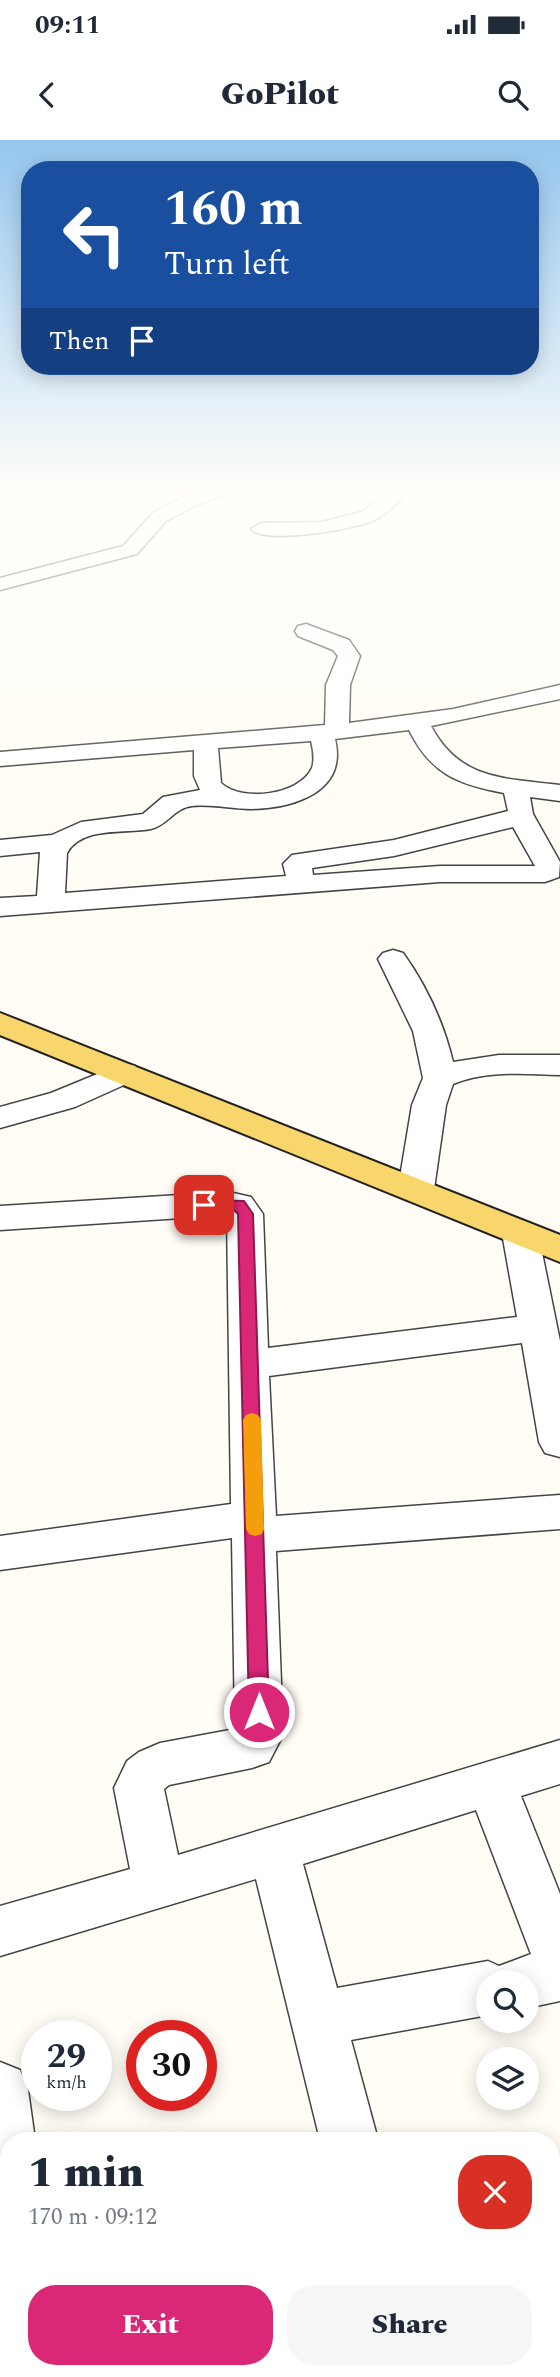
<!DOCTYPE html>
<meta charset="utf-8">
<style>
body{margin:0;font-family:Spectral,serif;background:#f6f6f7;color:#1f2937;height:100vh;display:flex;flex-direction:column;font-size:26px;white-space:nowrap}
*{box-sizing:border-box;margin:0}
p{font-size:23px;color:#747a83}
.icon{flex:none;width:38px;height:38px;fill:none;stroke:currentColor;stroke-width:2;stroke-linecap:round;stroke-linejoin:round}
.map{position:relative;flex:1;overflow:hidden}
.sheet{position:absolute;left:0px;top:1992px;width:560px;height:247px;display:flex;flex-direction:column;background:#fff;border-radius:28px 28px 0 0;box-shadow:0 4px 18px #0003}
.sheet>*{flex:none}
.guide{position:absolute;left:21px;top:21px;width:518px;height:214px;border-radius:28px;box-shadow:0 4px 18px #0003;background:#1a4fa0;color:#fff;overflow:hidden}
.buttons{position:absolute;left:476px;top:1830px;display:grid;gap:14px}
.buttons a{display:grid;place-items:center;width:63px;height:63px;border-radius:50%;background:#fff;box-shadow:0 4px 18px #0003;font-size:35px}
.speed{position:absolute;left:21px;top:1880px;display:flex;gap:14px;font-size:35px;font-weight:700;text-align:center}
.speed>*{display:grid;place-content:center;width:91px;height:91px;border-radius:50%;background:#fff;box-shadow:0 4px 18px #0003;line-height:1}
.speed small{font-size:18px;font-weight:400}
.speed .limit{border:10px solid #d22;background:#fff;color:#111}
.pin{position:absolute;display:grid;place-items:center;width:60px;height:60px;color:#fff;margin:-30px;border-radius:14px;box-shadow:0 4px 10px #0006}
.me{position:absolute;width:77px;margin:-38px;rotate:0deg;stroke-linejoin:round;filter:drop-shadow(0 0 5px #0008)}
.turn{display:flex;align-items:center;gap:24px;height:147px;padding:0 28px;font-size:32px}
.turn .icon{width:91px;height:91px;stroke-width:2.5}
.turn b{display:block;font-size:49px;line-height:60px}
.then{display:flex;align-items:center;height:66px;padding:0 28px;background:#0003;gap:14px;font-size:26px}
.round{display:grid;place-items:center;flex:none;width:74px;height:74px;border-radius:28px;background:#f6f6f7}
.overview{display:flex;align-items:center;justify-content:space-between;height:119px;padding:0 28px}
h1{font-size:42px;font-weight:800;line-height:52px}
.primary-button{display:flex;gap:14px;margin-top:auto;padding:14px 28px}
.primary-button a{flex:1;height:80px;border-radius:28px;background:#db2777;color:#fff;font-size:28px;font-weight:800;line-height:80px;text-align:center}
.primary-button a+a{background:#f6f6f7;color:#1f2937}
.status{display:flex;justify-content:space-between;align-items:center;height:49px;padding:0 35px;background:#fff;direction:ltr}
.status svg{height:19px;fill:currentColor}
header{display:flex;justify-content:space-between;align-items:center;height:91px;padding:0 28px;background:#fff;font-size:32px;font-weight:800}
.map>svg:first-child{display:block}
</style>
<div class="status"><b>09:11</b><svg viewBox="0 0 49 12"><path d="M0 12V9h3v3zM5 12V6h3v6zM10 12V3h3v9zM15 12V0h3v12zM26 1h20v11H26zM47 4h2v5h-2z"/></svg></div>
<header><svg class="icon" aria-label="back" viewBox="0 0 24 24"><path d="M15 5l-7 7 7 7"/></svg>GoPilot<svg class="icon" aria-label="search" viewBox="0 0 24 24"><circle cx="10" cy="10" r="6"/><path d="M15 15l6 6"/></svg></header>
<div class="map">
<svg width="560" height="2237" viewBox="0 0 560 2237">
<rect width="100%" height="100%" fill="#fffdf5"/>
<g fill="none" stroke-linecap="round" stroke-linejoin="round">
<defs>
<path id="minor" d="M212 347H237L234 351 195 366 166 381 137 414 0 450V438L123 406 153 373 171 363Z
M391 347H411C403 358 390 370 379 378 362 389 264 405 251 389L261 383 322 382 364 371Z
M306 484 349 500 360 516 350 545 349 583 453 569 560 545V559L431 586C460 641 505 638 560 645V661L530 657 533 674 560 722 559 737 545 742H440L0 776V758L37 756 40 712 0 716V700L52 695 81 682 143 674 163 657 200 650 194 636V610L0 626V612L325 585 326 545 338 516 333 510 298 496 295 491 298 486ZM409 590C431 634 457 644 504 653L508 671 394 700 292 715 283 724 286 736 65 753 67 713C82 686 125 694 151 689 168 685 174 668 192 666 213 664 231 669 252 669 294 668 348 652 335 599ZM311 601C313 609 315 619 312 628 299 656 241 662 221 643L218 608ZM513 687 535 726H440L313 735 312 728 394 716Z
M393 810 403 813C426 845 444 884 453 922L499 915H560V935C524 934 487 930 453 944L446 965 434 1049 428 1057 416 1060 404 1057 398 1049 412 965 423 938 413 891 378 819 383 813Z
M124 923 135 926 140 933 135 940 75 967 0 988V967L51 953Z
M229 1052 251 1057 263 1074 268 1208 517 1177 502 1093 507 1085 520 1081 533 1085 538 1093 560 1201V1317L545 1313 539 1302 522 1203 269 1236 276 1376 560 1355V1389L276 1411 283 1595 269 1622 252 1628 169 1645 164 1649 178 1715 560 1600V1644L521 1656 560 1754V1861L527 1868V1843H488V1875L351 1900 378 2000H320L256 1739 0 1816V1766L130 1729 114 1648 127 1621 139 1612 160 1603 235 1589 232 1398 0 1430V1396L231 1364 227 1075 0 1090V1066ZM476 1670 531 1814 499 1826 488 1821 337 1848 303 1724Z
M0 1922 20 1930 28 1950 35 2000H9V2056L0 2052Z
M560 2076V2136L551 2137V2077Z
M9 2201V2230H54L52 2237H0V2202Z
M358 2230H421L423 2237H359Z"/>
<path id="major" d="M0 873 560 1095V1122L0 895Z"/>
</defs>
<use href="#minor" stroke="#444" stroke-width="3"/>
<use href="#major" stroke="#222" stroke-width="4"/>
<use href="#minor" fill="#fff" fill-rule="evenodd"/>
<use href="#major" fill="#f9d66b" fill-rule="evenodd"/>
</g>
<linearGradient id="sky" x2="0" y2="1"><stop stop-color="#95c6ee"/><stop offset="0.53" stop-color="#fffefa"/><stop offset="1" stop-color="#fffefa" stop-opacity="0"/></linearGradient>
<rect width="560" height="660" fill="url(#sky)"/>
<path fill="#db2777" stroke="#8e194d" stroke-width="2" d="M204 1060 244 1061 253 1074 269 1572 266 1579 259 1581 252 1579 249 1572 238 1074 234 1070 198 1068 196 1065Z"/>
<path fill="#f59e0b" d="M252 1273 258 1275 261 1280 264 1389 262 1394 255 1396 249 1394 246 1389 243 1280 246 1275Z"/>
</svg>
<div class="buttons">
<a><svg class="icon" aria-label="search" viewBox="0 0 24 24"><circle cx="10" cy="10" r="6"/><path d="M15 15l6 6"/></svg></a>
<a><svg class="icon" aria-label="layers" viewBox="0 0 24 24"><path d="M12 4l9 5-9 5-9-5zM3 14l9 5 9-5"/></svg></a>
</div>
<div class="speed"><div>29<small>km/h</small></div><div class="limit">30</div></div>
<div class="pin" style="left:204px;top:1065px;background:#d93025"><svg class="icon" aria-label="arrive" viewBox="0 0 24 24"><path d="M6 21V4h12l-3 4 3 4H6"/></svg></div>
<svg class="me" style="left:259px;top:1572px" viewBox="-20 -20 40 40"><circle r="17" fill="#db2777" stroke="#fff" stroke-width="3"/><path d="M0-11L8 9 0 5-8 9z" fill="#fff"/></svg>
<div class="guide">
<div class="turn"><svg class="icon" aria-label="left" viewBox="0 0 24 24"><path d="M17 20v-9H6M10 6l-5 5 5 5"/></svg><div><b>160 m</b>Turn left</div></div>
<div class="then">Then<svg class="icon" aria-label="arrive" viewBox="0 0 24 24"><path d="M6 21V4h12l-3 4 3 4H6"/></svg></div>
</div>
<section class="sheet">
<div class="overview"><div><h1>1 min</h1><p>170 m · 09:12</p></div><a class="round" style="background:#d93025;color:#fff"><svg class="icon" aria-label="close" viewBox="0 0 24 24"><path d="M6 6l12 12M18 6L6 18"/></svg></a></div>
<div class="primary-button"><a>Exit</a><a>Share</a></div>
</section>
</div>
